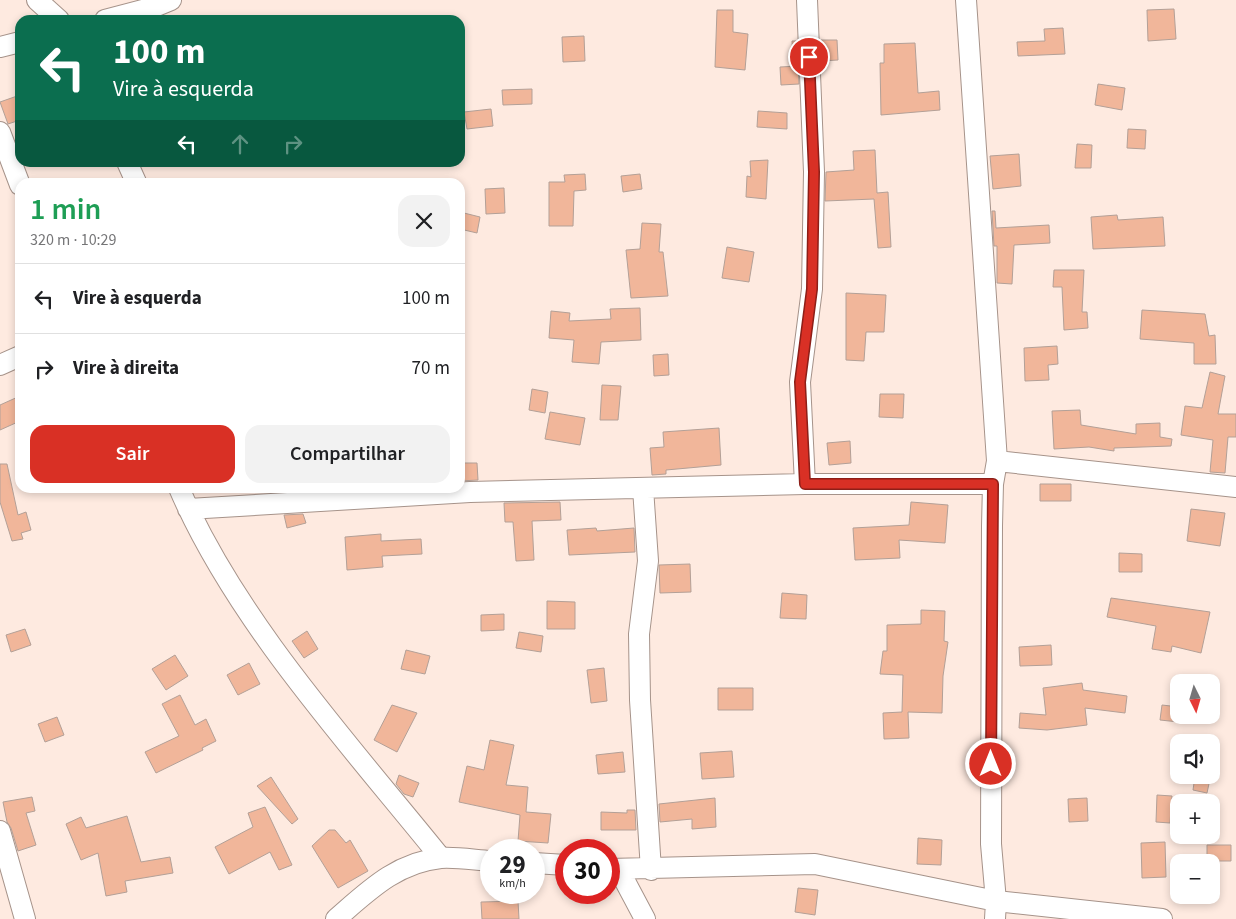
<!DOCTYPE html>
<html lang="pt">
<meta charset="utf-8">
<style>
body{margin:0;font-family:"Source Sans 3",sans-serif;background:#f2f2f2;color:#202124;height:100vh;display:flex;flex-direction:column;font-size:19px;white-space:nowrap}
*{box-sizing:border-box;margin:0}
p{font-size:16px;color:#757577}
.icon{flex:none;width:28px;height:28px;fill:none;stroke:currentColor;stroke-width:2;stroke-linecap:round;stroke-linejoin:round}
.map{position:relative;flex:1;overflow:hidden}
.side{position:absolute;left:15px;top:178px;width:450px;height:315px;display:flex;flex-direction:column;background:#fff;border-radius:15px;box-shadow:0 2px 8px #0003}
.side>*{flex:none}
.top-card{position:absolute;left:15px;top:15px;width:450px;height:152px;border-radius:15px;box-shadow:0 2px 8px #0003;background:#0b6e4f;color:#fff;overflow:hidden}
.needle{width:32px;rotate:175deg}
.buttons{position:absolute;left:1170px;top:674px;display:grid;gap:10px}
.buttons a{display:grid;place-items:center;width:50px;height:50px;border-radius:10px;background:#fff;box-shadow:0 2px 8px #0003;font-size:25px}
.speed{position:absolute;left:480px;top:839px;display:flex;gap:10px;font-size:25px;font-weight:700;text-align:center}
.speed>*{display:grid;place-content:center;width:65px;height:65px;border-radius:50%;background:#fff;box-shadow:0 2px 8px #0003;line-height:1}
.speed small{font-size:12px;font-weight:400}
.speed .limit{border:8px solid #d22;background:#fff;color:#111}
.pin{position:absolute;display:grid;place-items:center;width:42px;height:42px;color:#fff;margin:-21px;border:2px solid #fff;border-radius:50%;box-shadow:0 1px 5px #0007}
.me{position:absolute;width:55px;margin:-28px;rotate:0deg;stroke-linejoin:round;filter:drop-shadow(0 0 4px #0008)}
.turn{display:flex;align-items:center;gap:18px;height:105px;padding:0 15px;font-size:22px}
.turn .icon{width:65px;height:65px;stroke-width:2.5}
.turn b{display:block;font-size:35px;line-height:42px}
.lanes{display:flex;align-items:center;height:48px;padding:0 15px;background:#0003;justify-content:center;gap:25px;direction:ltr}
.lanes .off{opacity:.35}
.round{display:grid;place-items:center;flex:none;width:52px;height:52px;border-radius:15px;background:#f2f2f2}
.overview{display:flex;align-items:center;justify-content:space-between;height:85px;padding:0 15px}
h1{font-size:30px;font-weight:600;line-height:38px;color:#1e9e55}
.action{display:flex;gap:10px;margin-top:auto;padding:10px 15px}
.action a{flex:1;height:58px;border-radius:15px;background:#d93025;color:#fff;font-size:20px;font-weight:600;line-height:58px;text-align:center}
.action a+a{background:#f2f2f2;color:#202124}
ul{padding:0;list-style:none}
li{display:flex;align-items:center;gap:15px;height:70px;padding:0 15px;border-top:1px solid #e0e0e0}
li div{flex:1}
li b{display:block;font-size:19px}
li em{font-style:normal}
.map>svg:first-child{display:block}
</style>
<div class="map">
<svg width="1236" height="919" viewBox="0 0 1236 919">
<rect width="100%" height="100%" fill="#feeae0"/>
<path fill="#f1b69a" stroke="#b3a097" d="M1174 9 1176 39 1148 41 1147 10Z
M717 10H733V32L748 34 745 70 715 67Z
M1063 28 1065 54 1018 56 1017 42 1045 41 1044 29Z
M584 36 585 61 563 62 562 37Z
M821 40H837L838 60 821 61Z
M792 41H797L798 62 793 63Z
M915 43 918 93 939 91 940 110 881 115 880 63H884V44Z
M798 66 799 84 781 85 780 67Z
M1098 84 1125 88 1122 110 1095 105Z
M532 89V104L503 105 502 90Z
M20 95V120L8 124 0 102Z
M491 109 493 126 467 129 464 112Z
M758 111 787 113V129L757 127Z
M1128 129 1146 130 1145 149 1127 148Z
M1077 144 1092 145 1091 168H1075Z
M875 150 877 193 888 192 891 247 878 248 874 199 825 201 826 172 854 170 853 151Z
M1019 154 1021 186 993 189 990 156Z
M768 160 766 199 746 197 747 176 751 177 750 161Z
M585 174 586 190 574 191 573 226H549V182H565L564 175Z
M640 174 642 189 623 192 621 176Z
M504 188 505 213 486 214 485 189Z
M992 211H995L996 228 1049 225 1050 243 1014 245 1012 284 997 283V246H994Z
M460 212 480 217 477 233 460 229Z
M1117 215 1118 220 1163 217 1165 246 1093 249 1091 217Z
M642 223 661 224 659 252H663L668 296 631 298 626 250 640 249Z
M727 247 754 252 749 282 722 278Z
M1054 270H1084L1082 312H1087L1088 328 1064 330 1062 287H1053Z
M846 293 886 295 884 332H866L864 361 846 360Z
M640 308 641 340 601 342 599 364 572 362 574 340 549 338 551 311 570 313 569 321 611 319 610 309Z
M1142 310 1205 314 1209 336 1215 335 1216 364H1194V343L1140 339Z
M1057 346 1058 364 1048 365 1049 380 1025 381 1024 348Z
M668 354 669 375 654 376 653 355Z
M1210 372 1225 376 1218 414H1236V437H1228L1225 473 1210 472 1213 440 1181 435 1185 406 1202 408Z
M602 385 621 386 618 420H600Z
M532 389 548 392 545 413 529 410Z
M880 394H904L903 418 879 417Z
M20 396V421L0 430V405Z
M1080 410 1081 425 1136 434V424L1160 423V437L1172 439 1171 446 1114 448V451L1089 447 1054 449 1052 411Z
M550 412 585 418 580 445 545 439Z
M719 428 721 465 666 470V474L652 475 650 448 664 447 663 432Z
M850 441 851 463 829 465 827 443Z
M460 463H477L478 480 460 481Z
M0 464H7L18 515 26 512 31 530 21 533 23 539 12 541 0 502Z
M1040 484H1071V501H1040Z
M560 502 561 520 532 521 534 560 516 561 513 522H505L504 503Z
M911 502 948 505 945 543 899 540 900 558 855 560 853 528 909 525Z
M1191 509 1225 513 1220 546 1187 541Z
M303 514 306 523 287 528 284 515Z
M596 528 597 531 634 528 635 552 569 555 567 530Z
M381 534V541L421 539 422 554 382 556 383 567 347 570 345 537Z
M1119 553 1142 554V572H1119Z
M690 564 691 592 660 593 659 565Z
M782 593 807 595 806 619 780 618Z
M1111 598 1210 612 1201 653 1172 646 1171 652 1152 649 1156 626 1107 617Z
M547 601 575 602V629H547Z
M921 610 945 611 944 641 948 642 943 676 942 713 908 712 909 738 884 739 883 713 902 712 903 675 880 674 883 651H887V625L921 624Z
M504 614V630L481 631V615Z
M25 629 31 645 11 652 6 635Z
M307 631 318 649 304 658 292 641Z
M519 632 543 636 541 652 516 648Z
M1051 645 1052 665 1020 666 1019 647Z
M406 650 430 656 425 674 401 669Z
M175 655 188 676 166 690 152 669Z
M249 663 260 684 238 695 227 675Z
M604 668 607 701 591 703 587 670Z
M1082 683 1083 690 1127 696 1125 713 1085 708 1087 725 1047 730 1019 728 1020 713 1046 715 1043 688Z
M718 688H753V710H718Z
M180 695 195 725 206 719 216 741 202 748 203 750 156 773 145 752 179 736 162 704Z
M392 705 417 713 397 752 374 740Z
M1162 705 1179 707V722L1160 720Z
M57 717 64 735 45 742 38 724Z
M490 740 514 745 506 785 528 787 526 812 551 814 548 843 518 841 520 815 459 802 467 766 484 770Z
M732 751 734 777 702 779 700 753Z
M623 752 625 772 598 774 596 755Z
M399 775 419 783 413 797 404 794 396 784Z
M1195 776 1210 779 1207 793 1193 790Z
M271 777 298 819 292 824 257 786Z
M1157 795 1172 796 1170 823 1156 822Z
M32 797 35 811 26 813 36 845 18 851 11 828 7 822 3 802Z
M715 798 716 827 692 829V819L660 822 659 804Z
M1087 798 1088 821 1069 822 1068 799Z
M265 807 292 865 279 870 270 852 229 874 215 847 253 827 248 813Z
M627 810H635L636 830H601V812L627 813Z
M127 816 141 862 170 857 173 873 125 881 127 892 106 896 98 853 81 860 66 824 81 817 86 828Z
M329 830H335L346 843 350 840 368 871 338 888 312 846Z
M918 838 942 840 941 865 917 864Z
M1165 842 1166 877 1142 878 1141 843Z
M1207 845H1231V861H1207Z
M798 888 818 890 815 915 795 912Z
M518 901 519 919H482L481 902Z"/>
<g fill="none" stroke-linecap="round" stroke-linejoin="round">
<defs>
<path id="street" d="M37 0 59 20
M966 0 997 461 993 484 992 526 991 844 996 901 995 919
M105 20 154 7 171 0
M0 47 20 42
M0 132 20 185
M127 162 136 182
M0 365 20 356
M997 461 1236 487
M805 484 800 382 812 289 814 172 807 0
M179 488C236 621 350 745 441 858
M643 488 648 561 639 634 640 700 651 870
M188 509 470 492 805 484H993
M0 831 25 919
M534 863 566 865
M609 869 815 864 996 901 1162 919
M619 870 645 919
M336 919C367 892 397 862 441 858 457 857 475 860 491 861"/>
</defs>
<use href="#street" stroke="#a6938a" stroke-width="22"/>
<use href="#street" stroke="#fff" stroke-width="20"/>
</g>
<g fill="none" stroke-linecap="round" stroke-linejoin="round">
<defs>
<path id="route" d="M809 57 814 172 812 289 800 382 805 484H993L991 764"/>
</defs>
<use href="#route" stroke="#8d1f18" stroke-width="12"/>
<use href="#route" stroke="#d93025" stroke-width="9"/>
</g>
</svg>
<div class="buttons">
<a><svg class="needle" viewBox="-14 -14 28 28"><path d="M0-13l5 13h-10z" fill="#e53935"/><path d="M0 13l5-13h-10z" fill="#757577"/></svg></a>
<a><svg class="icon" aria-label="sound" viewBox="0 0 24 24"><path d="M4 9h4l5-4v14l-5-4H4zM17 9q2 3 0 6"/></svg></a>
<a>+</a>
<a>−</a>
</div>
<div class="speed"><div>29<small>km/h</small></div><div class="limit">30</div></div>
<div class="pin" style="left:809px;top:57px;background:#d93025"><svg class="icon" aria-label="arrive" viewBox="0 0 24 24"><path d="M6 21V4h12l-3 4 3 4H6"/></svg></div>
<svg class="me" style="left:991px;top:764px" viewBox="-20 -20 40 40"><circle r="17" fill="#d93025" stroke="#fff" stroke-width="3"/><path d="M0-11L8 9 0 5-8 9z" fill="#fff"/></svg>
<div class="top-card">
<div class="turn"><svg class="icon" aria-label="left" viewBox="0 0 24 24"><path d="M17 20v-9H6M10 6l-5 5 5 5"/></svg><div><b>100 m</b>Vire à esquerda</div></div>
<div class="lanes"><svg class="icon" aria-label="left" viewBox="0 0 24 24"><path d="M17 20v-9H6M10 6l-5 5 5 5"/></svg><svg class="icon off" aria-label="ahead" viewBox="0 0 24 24"><path d="M12 20V5M6 11l6-6 6 6"/></svg><svg class="icon off" aria-label="right" viewBox="0 0 24 24"><path d="M7 20v-9h11M14 6l5 5-5 5"/></svg></div>
</div>
<section class="side">
<div class="overview"><div><h1>1 min</h1><p>320 m · 10:29</p></div><a class="round"><svg class="icon" aria-label="close" viewBox="0 0 24 24"><path d="M6 6l12 12M18 6L6 18"/></svg></a></div>
<ul>
<li><svg class="icon" aria-label="left" viewBox="0 0 24 24"><path d="M17 20v-9H6M10 6l-5 5 5 5"/></svg><div><b>Vire à esquerda</b></div><em>100 m</em></li>
<li><svg class="icon" aria-label="right" viewBox="0 0 24 24"><path d="M7 20v-9h11M14 6l5 5-5 5"/></svg><div><b>Vire à direita</b></div><em>70 m</em></li>
</ul>
<div class="action"><a>Sair</a><a>Compartilhar</a></div>
</section>
</div>
